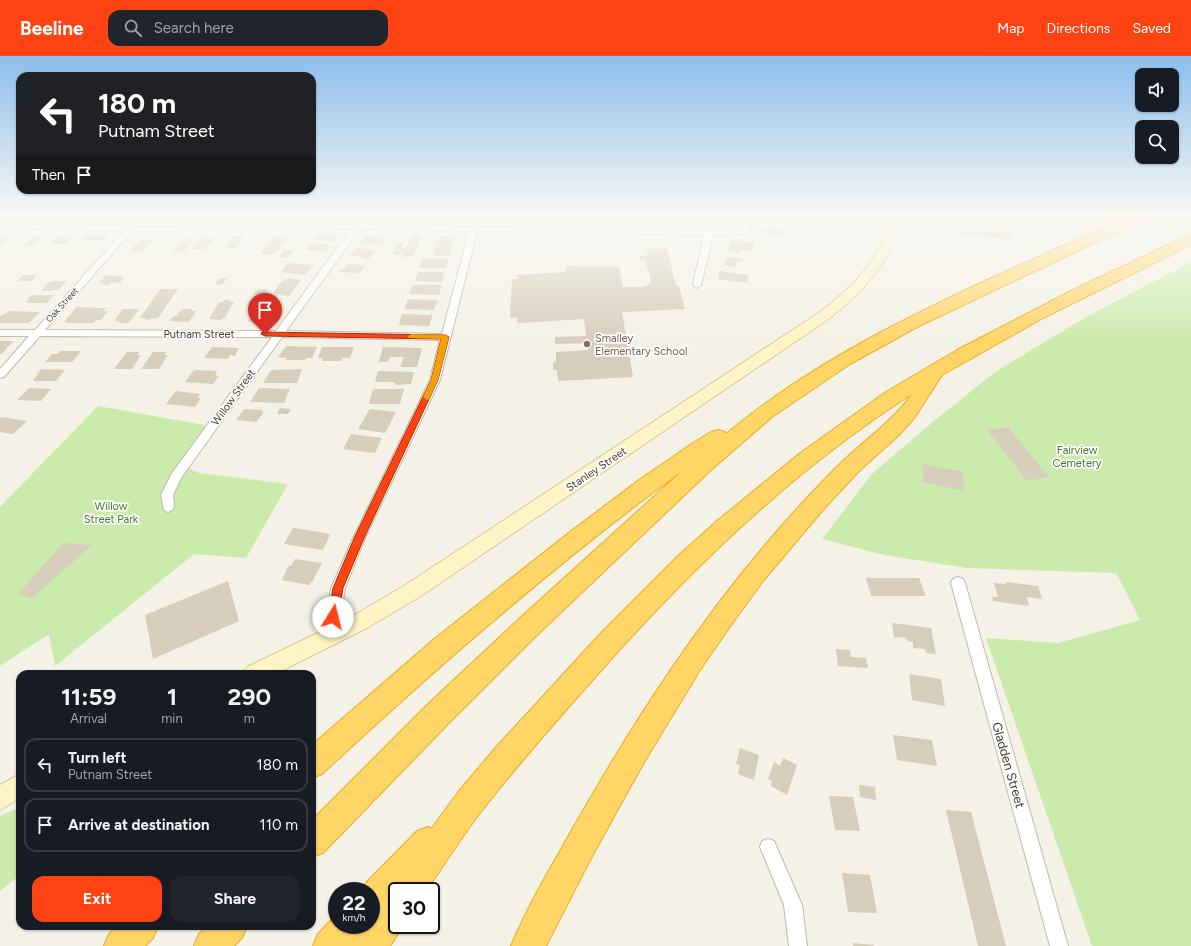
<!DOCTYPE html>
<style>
body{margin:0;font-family:Figtree,sans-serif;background:#20242c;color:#f1f3f6;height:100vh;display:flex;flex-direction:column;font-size:15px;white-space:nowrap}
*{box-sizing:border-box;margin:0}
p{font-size:13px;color:#9ea1a6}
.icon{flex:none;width:22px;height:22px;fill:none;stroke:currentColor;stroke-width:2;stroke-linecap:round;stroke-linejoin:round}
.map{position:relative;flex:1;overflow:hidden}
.side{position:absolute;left:16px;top:614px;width:300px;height:260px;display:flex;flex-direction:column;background:#171b24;border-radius:12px;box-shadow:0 1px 3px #0004}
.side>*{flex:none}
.hud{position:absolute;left:16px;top:16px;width:300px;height:122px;border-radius:12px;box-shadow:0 1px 3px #0004;background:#202124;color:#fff;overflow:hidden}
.fabs{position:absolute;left:1135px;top:12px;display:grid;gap:8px}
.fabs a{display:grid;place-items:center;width:44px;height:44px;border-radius:8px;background:#171b24;box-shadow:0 1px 3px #0004;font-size:20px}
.speed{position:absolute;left:328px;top:826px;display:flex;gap:8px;font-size:20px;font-weight:700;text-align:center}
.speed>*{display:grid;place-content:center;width:52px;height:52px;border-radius:50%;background:#171b24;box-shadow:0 1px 3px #0004;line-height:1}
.speed small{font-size:10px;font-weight:400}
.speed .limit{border:2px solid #111;border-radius:6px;background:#fff;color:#111}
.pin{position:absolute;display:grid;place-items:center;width:34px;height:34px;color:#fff;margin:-41px -17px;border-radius:50% 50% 50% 0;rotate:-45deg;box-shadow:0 0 4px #0007}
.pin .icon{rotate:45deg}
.me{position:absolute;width:44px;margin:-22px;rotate:9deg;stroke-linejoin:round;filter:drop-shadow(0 0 3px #0008)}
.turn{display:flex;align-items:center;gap:14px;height:84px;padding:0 16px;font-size:18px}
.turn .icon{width:52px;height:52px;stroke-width:2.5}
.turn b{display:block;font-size:28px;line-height:34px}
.then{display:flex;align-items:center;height:38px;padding:0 16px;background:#0003;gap:8px;font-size:15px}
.eta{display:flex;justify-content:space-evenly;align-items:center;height:68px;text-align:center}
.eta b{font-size:24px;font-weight:700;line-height:28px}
.action{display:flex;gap:8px;margin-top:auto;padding:8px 16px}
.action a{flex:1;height:46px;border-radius:12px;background:#ff4312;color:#fff;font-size:16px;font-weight:700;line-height:46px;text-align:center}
.action a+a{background:#20242c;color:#f1f3f6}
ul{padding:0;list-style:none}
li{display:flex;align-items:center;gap:12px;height:54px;margin:0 8px 6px;padding:0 8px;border:2px solid #363941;border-radius:12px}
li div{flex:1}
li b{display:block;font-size:15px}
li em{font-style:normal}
header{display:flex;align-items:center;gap:24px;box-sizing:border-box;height:56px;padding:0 20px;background:#ff4312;color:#fff}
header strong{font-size:19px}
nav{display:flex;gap:22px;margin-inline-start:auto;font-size:14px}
.search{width:280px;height:36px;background:#20242c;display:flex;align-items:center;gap:10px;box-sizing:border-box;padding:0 14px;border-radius:12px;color:#9ea1a6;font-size:15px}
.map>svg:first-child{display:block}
</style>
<header>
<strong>Beeline</strong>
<div class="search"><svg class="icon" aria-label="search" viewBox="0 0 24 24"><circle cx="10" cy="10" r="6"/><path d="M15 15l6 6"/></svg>Search here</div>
<nav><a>Map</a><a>Directions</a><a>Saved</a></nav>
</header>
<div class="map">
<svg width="1191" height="890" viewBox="0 0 1191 890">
<rect width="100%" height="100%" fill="#f4f1e6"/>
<path fill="#cbebac" d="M1191 206V890H1092L986 582 1058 587 1140 564 1116 517 967 512 884 499 822 483 872 418 934 365 995 316 1086 261Z
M98 350 210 370 181 409 199 417 288 428 246 502 194 498 55 610 49 578 0 610V451Z
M20 751V819L0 835V760Z"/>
<path fill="#d7cdbb" d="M497 162H512V164L496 165Z
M587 162H599V166L586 165Z
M608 162H619V166H608Z
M628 162H640V166H628Z
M917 162H1034L1036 167 1023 166 1024 169 1007 168 1013 184 934 175V173L919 171Z
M763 171 786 173V179L767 178 768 177 762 176Z
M317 177 319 178 338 179 334 186 313 184Z
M87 179H109L104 184 81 185Z
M411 179H423L413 201H402Z
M1 180 12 181 2 189H0Z
M35 180 42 181 31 191H20Z
M60 180H73L65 188 50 187Z
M232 180H243L241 183H243L236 192H225Z
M272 180 287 181 277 196 269 199 261 197Z
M365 180 383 181 381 183 385 184 381 190 360 187Z
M440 180H455L449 200H434L435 195H432L433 193H436L438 188H434L435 185H439Z
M201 181 214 182 206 193H191Z
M183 183H194L184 196 173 195Z
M140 184H153L142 197 130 195Z
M730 184 754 187 753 195 738 194V197L728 196Z
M396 186H404L401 192H405L400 199H393Z
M312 187 328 188 327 190H330L326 196 305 194Z
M356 192 375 194 370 202 363 203 364 201 350 200Z
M667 192 676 230H679L685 253 622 256 633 321 558 325 557 314H553V307L556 306V296L588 294 587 287 555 288V281L586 280 584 263 517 267V261L510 262 512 223H517V219L565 216 566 210 619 211 623 231H644L650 228 651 225 645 204H640L639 200 648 199 647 193Z
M283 194H293L289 201 283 202 284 201H279Z
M726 201 743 203 742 206 737 205 736 210H734L733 212 728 211V209H724Z
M422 202 448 203 446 212H419Z
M288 207 313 209 305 219 281 216Z
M348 208 365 209 360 217 339 216 341 213H344Z
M720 215 748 219 747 227 718 223Z
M418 216H444L442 226 415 225Z
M23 219H37L32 225H18Z
M106 219 123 220 121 221H124L120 227 112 226 109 229H102L105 227H99Z
M220 222H227L222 229 215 228Z
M288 222 301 224 289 240 275 238 276 237H273L279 228 284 224H287Z
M52 225H67L58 234 41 235 48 227Z
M412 229H442L439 239 409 238Z
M160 233H178L158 262 145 264 146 262H140Z
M258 233H267L266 235H268L262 239 253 238Z
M34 239H54L47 247H26L29 241Z
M408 243 435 244 438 243 434 254 404 253Z
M224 244H231L230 246H234L225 261 221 264 209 263 219 246H223Z
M76 251 106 252 103 255H108L101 264H96L93 267H66L65 265Z
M260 251 273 252 261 267 248 265Z
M123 253H138L139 254 128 267H118L120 265H114Z
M182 253H192L191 255H196L189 266 170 265 174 260H177Z
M10 255 40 256 30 266 27 267H0V260Z
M402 258 430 259 433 258 429 270 399 269Z
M0 285H13L2 298H0Z
M286 290 317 291 312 302H306L305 304H285L287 302 278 301Z
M212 291 239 292 235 300 230 299 228 303 204 302Z
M322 291H354L350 302H342L341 305H322L323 302H318Z
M383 291 422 292 417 311H400L404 301H390L388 306H379Z
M60 295H81L72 306H45L52 298H58Z
M127 296H139L137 299H141L132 313H114Z
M153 296H166L164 299H168L159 313H141Z
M41 313 65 314 56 325H33Z
M302 313 297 327H263L271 314Z
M194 314 217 315 215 319 219 320 213 328 185 326Z
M378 315 414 316 411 328 395 329V326H375Z
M29 332 51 333 41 345 17 344Z
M259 332 290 333 284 347 250 346Z
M373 333H404L400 348H369Z
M176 335 200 338 197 342H201L195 351 166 348Z
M280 352 291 353 288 358H277Z
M244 353 263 354 262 356H264L256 366 236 364Z
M370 353 396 356 385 377 358 373Z
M2 361 27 365 13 378 0 376V362Z
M1008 371 1049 421 1027 425 987 374Z
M351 378 382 382 375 397 343 393Z
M923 408 963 416 964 435 923 426Z
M293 472 326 477 330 479 323 494 284 488Z
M63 487 92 489 32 542 18 538Z
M295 503 322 507 312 526H311L309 529 282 524 288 510H291Z
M866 522H919L926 540H871Z
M228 525 239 565 153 603 145 559Z
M1006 526 1038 530 1042 543 1027 541 1029 550 993 545 992 541H998L994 527 1006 528Z
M892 567 931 572 936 598 926 597 925 593 913 592V586L907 585V582L894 581Z
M836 593 850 594 851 601 866 602 868 612 838 610Z
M909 618 941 623 945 650 912 644Z
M893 679 932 684 937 710 897 704Z
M740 692 759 699 754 724 738 718 740 709 736 708Z
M783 702 797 709 787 739 771 730 772 725 768 723 774 706 780 710Z
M859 729 875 731 876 744 860 741Z
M829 740 853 741 860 775 835 774Z
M946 754 971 756 1006 890H978Z
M842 817 870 819 877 857 848 856Z
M853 887 874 889V890H853Z"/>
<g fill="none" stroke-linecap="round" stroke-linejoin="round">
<defs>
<path id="minor" d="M136 162H144L137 171 359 169 366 162H375L368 169 709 175 742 174 744 162H752L749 178 713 179 701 229 697 232 693 229 704 179 477 175 440 324 366 480 345 532 337 581 335 586 330 587 325 586 323 581 331 532 354 480 430 324 440 284 282 281 181 422 173 439 174 451 172 454 168 456 164 454 161 439 172 417 272 281 40 280 4 321 0 322V313L29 280H0V274H35L124 175 0 171V167L128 170ZM354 173 346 180 276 275 45 274 132 175ZM363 173 469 175 442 278 286 275 352 184Z
M958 521 963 523 965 527 1068 890H1050L951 527 953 523Z
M768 783 774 785 802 849 807 890H789L784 849 760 791 762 785Z"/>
<path id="secondary" d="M891 162H903C890 206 865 234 830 262L421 540 367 572 275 618H244L247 611 353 560 407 528 820 256C855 229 879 205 891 162Z
M20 718V742L0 754V729Z"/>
<path id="motorway" d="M1124 162H1143L1141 165 919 270 850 308 772 361 711 414 537 579 447 669 323 797 312 801V764L427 649 519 563 682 415C555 508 437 611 322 718L312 722V689L433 584 570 476 639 424 693 387 711 376 718 374 725 376 726 378C842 281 988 225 1124 162Z
M1191 178V189L1045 261 942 319 915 361 899 379 859 415 822 455 763 525 731 569 700 614 643 708 590 804 546 890H511C529 847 554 806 577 765 636 662 700 563 779 473 800 449 822 425 845 403 868 382 893 364 912 338 793 414 691 513 598 618 558 663 517 709 480 757 461 782 444 809 426 835H397V869H404L390 890H353L354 889 353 890H313L318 878 337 858V869H371V835L359 834 417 775 428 771 432 772 459 735 498 689 602 576 677 501 717 465 799 398 886 336 959 293 1071 235Z
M117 870H158L153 882 145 890H104L109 878Z
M207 870H247L242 882 234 890H194L199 878Z"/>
</defs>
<use href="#minor" stroke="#c0b9a8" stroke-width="2"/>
<use href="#secondary" stroke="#d7c993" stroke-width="2"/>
<use href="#motorway" stroke="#e7ad2d" stroke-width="2"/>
<use href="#minor" fill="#fff" fill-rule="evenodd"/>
<use href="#secondary" fill="#fff4c5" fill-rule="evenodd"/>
<use href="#motorway" fill="#ffd566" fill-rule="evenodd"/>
</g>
<linearGradient id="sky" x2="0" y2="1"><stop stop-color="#8bbeed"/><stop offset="0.56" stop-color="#faf9f4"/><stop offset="1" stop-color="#faf9f4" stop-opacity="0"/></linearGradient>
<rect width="1191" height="287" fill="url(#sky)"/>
<path fill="#ff4312" stroke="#a62c0c" d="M262 276 445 279 449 281 438 324 365 480 343 532 338 561 336 565 333 566 329 565 328 561 333 532 355 480 431 324 441 283 265 280 261 278Z"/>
<path fill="#f59e0b" d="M412 278 445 279 449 281 438 324 429 343 427 344 423 341 431 324 441 283 409 282 408 280Z"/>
<circle fill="#8d6e63" stroke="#fff" stroke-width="1.5" cx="587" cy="288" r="4"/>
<g text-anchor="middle" stroke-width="3.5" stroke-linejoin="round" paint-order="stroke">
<g font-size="9" fill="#484135" stroke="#fff">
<text transform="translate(62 249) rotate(-48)" y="3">Oak Street</text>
</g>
<g font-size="11" fill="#484135" stroke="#fff">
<text x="199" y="282">Putnam Street</text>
<text transform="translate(233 341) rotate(-54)" y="4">Willow Street</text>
<text transform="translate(596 413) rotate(-34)" y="4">Stanley Street</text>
</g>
<g font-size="11" fill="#785e54" stroke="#fff" text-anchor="start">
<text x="595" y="286">Smalley<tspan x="595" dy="13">Elementary School</tspan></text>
</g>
<g font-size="11" fill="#417d24" stroke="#fff">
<text x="1077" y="398">Fairview<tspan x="1077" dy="13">Cemetery</tspan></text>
<text x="111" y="454">Willow<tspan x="111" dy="13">Street Park</tspan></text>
</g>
<g font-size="13" fill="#484135" stroke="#fff">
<text transform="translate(1009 709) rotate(74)" y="5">Gladden Street</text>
</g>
</g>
</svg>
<div class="fabs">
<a><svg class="icon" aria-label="sound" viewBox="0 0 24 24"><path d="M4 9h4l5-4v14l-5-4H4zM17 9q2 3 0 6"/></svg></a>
<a><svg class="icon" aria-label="search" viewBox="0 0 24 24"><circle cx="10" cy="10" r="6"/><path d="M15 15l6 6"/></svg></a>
</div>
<div class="speed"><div>22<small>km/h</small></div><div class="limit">30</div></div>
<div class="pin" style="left:265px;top:278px;background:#d93025"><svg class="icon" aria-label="arrive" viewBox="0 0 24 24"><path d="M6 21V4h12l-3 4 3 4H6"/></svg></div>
<svg class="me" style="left:333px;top:561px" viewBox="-20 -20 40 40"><circle r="19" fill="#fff"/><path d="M0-13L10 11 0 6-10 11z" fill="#ff4312"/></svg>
<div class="hud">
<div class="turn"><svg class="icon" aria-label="left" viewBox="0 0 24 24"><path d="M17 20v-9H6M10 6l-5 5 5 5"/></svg><div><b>180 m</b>Putnam Street</div></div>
<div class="then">Then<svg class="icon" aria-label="arrive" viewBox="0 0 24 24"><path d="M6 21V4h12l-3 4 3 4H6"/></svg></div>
</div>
<section class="side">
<div class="eta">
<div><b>11:59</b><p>Arrival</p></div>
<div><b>1</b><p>min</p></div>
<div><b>290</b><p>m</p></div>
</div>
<ul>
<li><svg class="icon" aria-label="left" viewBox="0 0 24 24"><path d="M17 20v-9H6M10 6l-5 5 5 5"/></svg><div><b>Turn left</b><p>Putnam Street</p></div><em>180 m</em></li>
<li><svg class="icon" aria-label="arrive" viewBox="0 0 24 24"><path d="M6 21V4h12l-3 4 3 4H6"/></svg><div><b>Arrive at destination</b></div><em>110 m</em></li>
</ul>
<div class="action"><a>Exit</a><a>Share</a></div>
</section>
</div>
